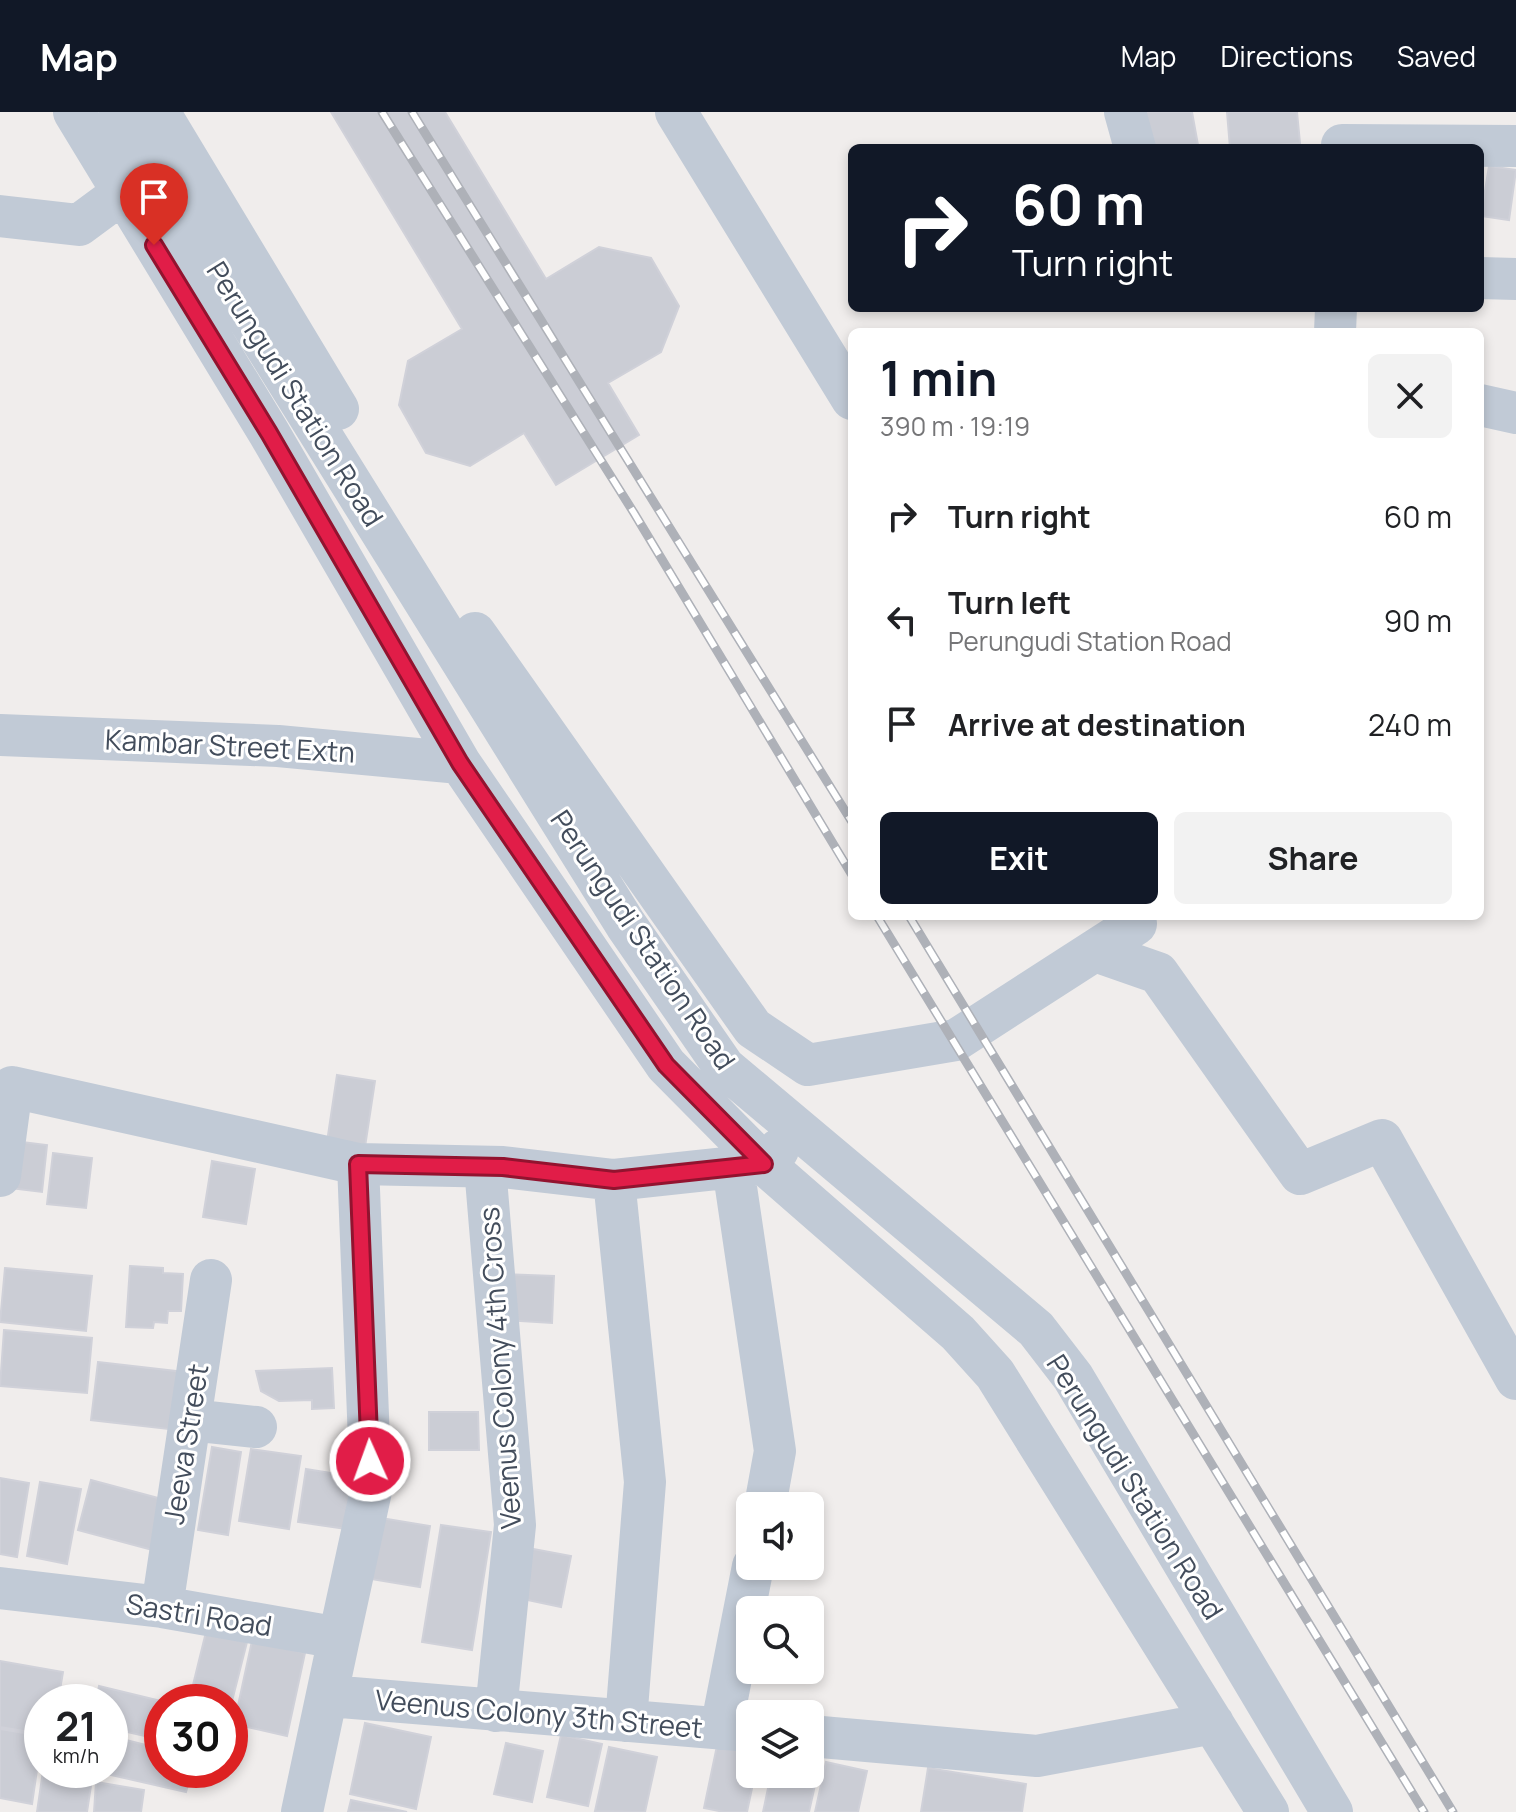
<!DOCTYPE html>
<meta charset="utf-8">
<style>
body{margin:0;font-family:Manrope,sans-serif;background:#f2f2f2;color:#202124;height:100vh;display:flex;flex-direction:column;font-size:30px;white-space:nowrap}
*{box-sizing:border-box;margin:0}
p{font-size:26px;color:#757577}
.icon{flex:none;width:44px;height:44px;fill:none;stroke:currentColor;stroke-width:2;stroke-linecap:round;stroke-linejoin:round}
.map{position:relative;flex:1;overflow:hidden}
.side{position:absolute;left:848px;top:216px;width:636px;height:592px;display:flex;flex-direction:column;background:#fff;border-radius:12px;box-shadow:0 4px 12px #0003}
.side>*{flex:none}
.top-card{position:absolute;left:848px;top:32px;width:636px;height:168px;border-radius:12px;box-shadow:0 4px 12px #0003;background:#111827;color:#fff;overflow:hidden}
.tools{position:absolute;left:736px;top:1380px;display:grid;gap:16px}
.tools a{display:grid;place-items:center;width:88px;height:88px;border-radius:12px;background:#fff;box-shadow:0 4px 12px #0003;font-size:40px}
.speed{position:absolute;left:24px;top:1572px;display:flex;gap:16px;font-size:40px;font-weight:700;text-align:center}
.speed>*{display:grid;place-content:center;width:104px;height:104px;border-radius:50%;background:#fff;box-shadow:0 4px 12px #0003;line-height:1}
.speed small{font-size:20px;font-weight:400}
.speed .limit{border:12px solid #d22;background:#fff;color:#111}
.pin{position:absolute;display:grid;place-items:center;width:68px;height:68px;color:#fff;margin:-82px -34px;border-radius:50% 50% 50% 0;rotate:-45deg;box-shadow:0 0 8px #0007}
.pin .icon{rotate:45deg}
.me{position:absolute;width:88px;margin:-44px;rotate:358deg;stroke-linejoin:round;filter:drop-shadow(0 0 6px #0008)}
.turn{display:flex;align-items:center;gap:28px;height:168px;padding:0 32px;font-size:36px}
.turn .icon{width:104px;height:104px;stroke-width:2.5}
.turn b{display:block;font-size:56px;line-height:68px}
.round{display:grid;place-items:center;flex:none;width:84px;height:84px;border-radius:12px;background:#f2f2f2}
.head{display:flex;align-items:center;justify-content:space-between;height:136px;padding:0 32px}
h1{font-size:48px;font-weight:700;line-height:60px;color:#111827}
.action{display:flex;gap:16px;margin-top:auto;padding:16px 32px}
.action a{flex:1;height:92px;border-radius:12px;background:#111827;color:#fff;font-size:32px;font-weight:700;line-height:92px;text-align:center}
.action a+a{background:#f2f2f2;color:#202124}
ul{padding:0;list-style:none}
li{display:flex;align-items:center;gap:24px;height:104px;padding:0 32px}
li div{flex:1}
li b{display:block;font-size:30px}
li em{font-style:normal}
header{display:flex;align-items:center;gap:48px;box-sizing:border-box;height:112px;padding:0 40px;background:#111827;color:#fff}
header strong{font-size:38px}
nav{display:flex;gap:44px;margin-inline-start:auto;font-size:28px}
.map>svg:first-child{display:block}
</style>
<header>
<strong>Map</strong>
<nav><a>Map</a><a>Directions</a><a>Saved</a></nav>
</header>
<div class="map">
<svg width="1516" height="1700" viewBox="0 0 1516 1700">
<rect width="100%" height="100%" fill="#f0edec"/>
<path fill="#cbcdd5" stroke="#d0d1d9" stroke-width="2" d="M331 0H445L546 167 599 135 651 146 679 194 661 240 608 271 639 323 556 373 524 321 470 354 426 341 399 293 408 249 462 217Z
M1135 0H1192L1198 33 1181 36H1141Z
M1227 0H1297L1300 31 1230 36Z
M1489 54 1516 58 1509 108 1481 104Z
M337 963 375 969 365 1035 327 1030Z
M14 1029 47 1033 42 1080 9 1076Z
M53 1041 92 1046 86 1096 47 1092Z
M212 1049 255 1057 246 1112 203 1105Z
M130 1154 163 1156V1161L183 1162 181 1199H168L167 1211 154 1210 153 1216 126 1215Z
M5 1156 92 1164 86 1219 0 1210Z
M504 1162 554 1164 552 1211 502 1208Z
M4 1218 92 1226 87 1281 0 1274Z
M98 1250 184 1260 177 1318 91 1308Z
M332 1256 334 1296 312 1297V1288L279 1289 261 1279 256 1259Z
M429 1300H478L479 1338H429Z
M212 1335 241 1340 228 1423 198 1418Z
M251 1337 301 1344 289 1417 239 1409Z
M306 1357 356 1365 347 1417 298 1410Z
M0 1366 29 1371 17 1445 0 1442Z
M91 1368 173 1390 160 1440 78 1418Z
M40 1370 81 1377 67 1452 27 1444Z
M381 1406 430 1414 420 1475 371 1467Z
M441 1413 491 1420 472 1538 422 1530Z
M528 1436 571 1444 561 1495 518 1486Z
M206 1520 247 1530 230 1597V1590H209L213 1577 193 1573Z
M252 1529 305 1541 287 1624 234 1612Z
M0 1549 63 1560 58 1590H42V1622L0 1615Z
M99 1574 165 1590H162V1628L110 1616V1590H96Z
M365 1611 431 1625 416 1697 350 1682Z
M0 1617 42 1624 32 1692 0 1686Z
M561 1623 602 1632 588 1694 547 1685Z
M110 1624 162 1637V1658H192L186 1680 89 1658H110Z
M718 1629 750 1635V1662H755L747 1700H724L704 1696Z
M506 1631 543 1639 532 1690 494 1682Z
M609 1635 657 1645 645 1700 595 1699Z
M810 1649 820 1651 809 1700H763L771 1662H810Z
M826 1650 867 1659 858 1700H815Z
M928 1656 1026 1672 1022 1700H921Z
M43 1659 92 1667 87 1700H37Z
M96 1670 144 1678 141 1700H94Z
M351 1688 407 1700H348Z"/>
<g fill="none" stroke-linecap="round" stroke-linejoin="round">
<path stroke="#c1cad6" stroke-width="42" d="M74 0 269 321 460 651 666 953 764 1052 958 1221 995 1262 1268 1700
M120 0 626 813 724 955 1036 1217 1073 1265 1332 1700
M159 0 338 297
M676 0 852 287
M1125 0 1135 36
M1342 33 1516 34
M0 104 79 113 144 65
M1480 166 1516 167
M1335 220 1336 196
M1480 293 1516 301
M475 521 753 916 808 953 956 928 1136 812 1135 804
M0 623 278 634 460 651
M1095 839 1158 861 1300 1062 1382 1028 1516 1267
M485 1055 515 1413 496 1599
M733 1055 775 1339 765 1394
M0 1064 12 975 358 1052 503 1055 614 1068 764 1052 778 1038
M614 1068 645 1370 626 1609
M190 1308 256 1315
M0 1476 162 1495 339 1526 302 1700
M162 1495 211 1168
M339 1526 371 1379 358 1052
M329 1584 750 1619
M721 1617 753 1454
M810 1624 1037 1644 1213 1611"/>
<defs>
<path id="rail" d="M382 0 634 401 852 763
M412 0 852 710
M877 804 1424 1700
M909 804 1453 1700"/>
</defs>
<use href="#rail" stroke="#aeb1b8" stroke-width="9"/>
<use href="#rail" stroke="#fff" stroke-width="6" stroke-dasharray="18" stroke-linecap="butt"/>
</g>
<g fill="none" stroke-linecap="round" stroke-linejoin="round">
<defs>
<path id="route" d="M154 133 269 321 460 651 666 953 764 1052 614 1068 503 1055 358 1052 370 1349"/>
</defs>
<use href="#route" stroke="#92132f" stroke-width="20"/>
<use href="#route" stroke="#e11d48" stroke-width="14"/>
</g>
<g text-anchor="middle" stroke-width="6" stroke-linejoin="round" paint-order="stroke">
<g font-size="28" fill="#434d5c" stroke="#fff">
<text transform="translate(295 282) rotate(58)" y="10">Perungudi Station Road</text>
<text transform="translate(230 634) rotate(3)" y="10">Kambar Street Extn</text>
<text transform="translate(643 828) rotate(56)" y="10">Perungudi Station Road</text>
<text transform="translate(500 1256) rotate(-94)" y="10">Veenus Colony 4th Cross</text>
<text transform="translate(186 1332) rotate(-81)" y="10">Jeeva Street</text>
<text transform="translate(1135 1375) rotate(58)" y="10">Perungudi Station Road</text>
<text transform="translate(199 1503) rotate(9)" y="10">Sastri Road</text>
<text transform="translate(539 1602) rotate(5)" y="10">Veenus Colony 3th Street</text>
</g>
</g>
</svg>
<div class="tools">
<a><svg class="icon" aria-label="sound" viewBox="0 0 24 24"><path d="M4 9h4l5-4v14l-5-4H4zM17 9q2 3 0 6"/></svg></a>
<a><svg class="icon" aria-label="search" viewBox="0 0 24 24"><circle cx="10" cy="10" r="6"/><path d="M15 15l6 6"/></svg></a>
<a><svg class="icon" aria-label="layers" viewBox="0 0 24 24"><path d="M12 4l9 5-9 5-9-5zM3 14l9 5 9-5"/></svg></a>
</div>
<div class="speed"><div>21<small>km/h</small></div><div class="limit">30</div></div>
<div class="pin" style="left:154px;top:133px;background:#d93025"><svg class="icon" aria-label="arrive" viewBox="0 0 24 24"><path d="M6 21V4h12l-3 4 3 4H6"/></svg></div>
<svg class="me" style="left:370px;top:1349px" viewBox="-20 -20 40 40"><circle r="17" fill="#e11d48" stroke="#fff" stroke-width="3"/><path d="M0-11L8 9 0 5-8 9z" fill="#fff"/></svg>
<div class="top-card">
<div class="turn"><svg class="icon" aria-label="right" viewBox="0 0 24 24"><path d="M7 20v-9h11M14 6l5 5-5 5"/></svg><div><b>60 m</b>Turn right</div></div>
</div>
<section class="side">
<div class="head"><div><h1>1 min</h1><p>390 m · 19:19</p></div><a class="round"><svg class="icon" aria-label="close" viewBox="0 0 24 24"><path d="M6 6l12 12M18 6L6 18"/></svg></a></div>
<ul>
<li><svg class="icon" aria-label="right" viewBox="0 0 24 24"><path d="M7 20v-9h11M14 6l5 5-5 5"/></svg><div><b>Turn right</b></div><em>60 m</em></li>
<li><svg class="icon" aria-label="left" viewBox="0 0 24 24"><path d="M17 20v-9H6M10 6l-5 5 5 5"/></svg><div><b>Turn left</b><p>Perungudi Station Road</p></div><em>90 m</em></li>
<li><svg class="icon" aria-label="arrive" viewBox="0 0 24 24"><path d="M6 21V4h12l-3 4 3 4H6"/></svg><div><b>Arrive at destination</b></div><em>240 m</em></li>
</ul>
<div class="action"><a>Exit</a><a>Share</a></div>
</section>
</div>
